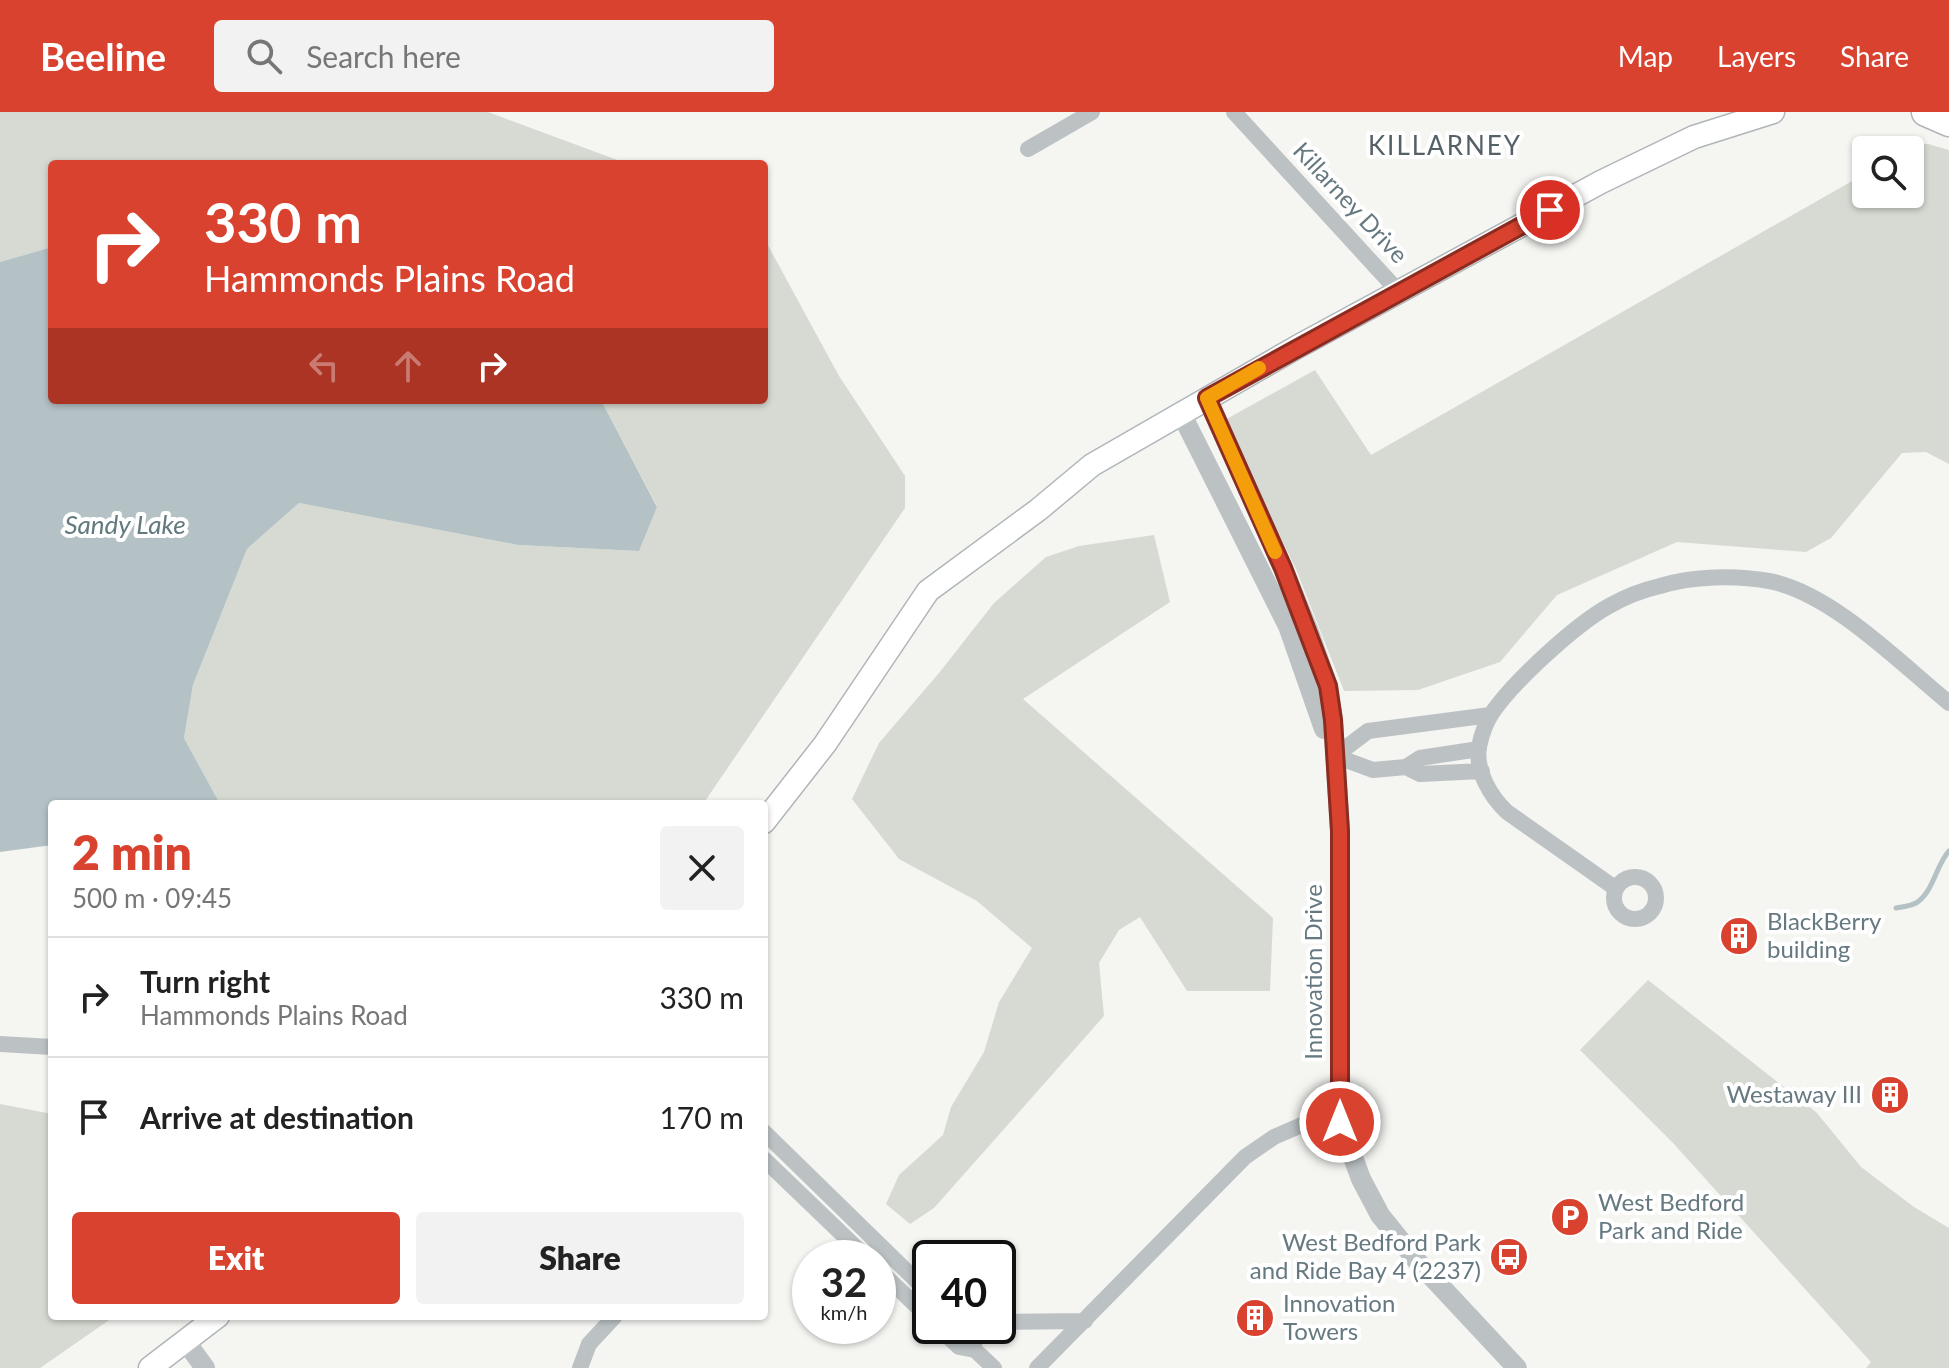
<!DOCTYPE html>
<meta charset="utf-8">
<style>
body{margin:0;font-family:Lato,sans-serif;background:#f2f2f2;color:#222;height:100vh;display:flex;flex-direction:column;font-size:30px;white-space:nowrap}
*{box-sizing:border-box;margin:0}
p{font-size:26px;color:#767676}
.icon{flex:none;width:44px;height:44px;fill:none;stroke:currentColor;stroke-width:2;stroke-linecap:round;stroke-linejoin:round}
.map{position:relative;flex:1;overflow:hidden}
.sheet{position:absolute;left:48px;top:688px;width:720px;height:520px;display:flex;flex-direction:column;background:#fff;border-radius:8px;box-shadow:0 2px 6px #0004}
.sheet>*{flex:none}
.hud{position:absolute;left:48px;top:48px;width:720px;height:244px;border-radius:8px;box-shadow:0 2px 6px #0004;background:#d8422f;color:#fff;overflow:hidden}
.controls{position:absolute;left:1852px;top:24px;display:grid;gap:16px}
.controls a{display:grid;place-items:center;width:72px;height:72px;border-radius:8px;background:#fff;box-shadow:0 2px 6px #0004;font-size:40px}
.speed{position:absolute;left:792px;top:1128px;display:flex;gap:16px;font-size:40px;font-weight:700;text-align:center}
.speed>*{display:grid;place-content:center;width:104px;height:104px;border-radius:50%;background:#fff;box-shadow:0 2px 6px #0004;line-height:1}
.speed small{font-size:20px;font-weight:400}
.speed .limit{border:4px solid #111;border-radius:12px;background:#fff;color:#111}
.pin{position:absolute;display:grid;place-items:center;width:68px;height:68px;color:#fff;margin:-34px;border:4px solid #fff;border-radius:50%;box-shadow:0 2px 8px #0007}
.me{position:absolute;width:88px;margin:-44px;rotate:0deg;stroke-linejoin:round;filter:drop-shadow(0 0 6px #0008)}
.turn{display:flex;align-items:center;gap:28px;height:168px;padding:0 24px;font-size:36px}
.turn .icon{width:104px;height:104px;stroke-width:2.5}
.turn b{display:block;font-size:56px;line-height:68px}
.lanes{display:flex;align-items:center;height:76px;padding:0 24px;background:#0003;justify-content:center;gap:40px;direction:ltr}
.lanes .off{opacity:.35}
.round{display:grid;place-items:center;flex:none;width:84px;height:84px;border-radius:8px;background:#f2f2f2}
.head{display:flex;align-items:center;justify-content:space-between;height:136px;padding:0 24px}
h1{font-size:48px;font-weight:800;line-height:60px;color:#d8422f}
.action{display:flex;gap:16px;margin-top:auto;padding:16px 24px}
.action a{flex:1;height:92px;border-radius:8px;background:#d8422f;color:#fff;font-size:32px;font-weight:800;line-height:92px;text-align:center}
.action a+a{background:#f2f2f2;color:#222}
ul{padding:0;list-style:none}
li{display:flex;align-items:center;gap:24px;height:120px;padding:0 24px;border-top:2px solid #e0e0e0}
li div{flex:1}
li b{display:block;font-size:30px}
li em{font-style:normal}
header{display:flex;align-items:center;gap:48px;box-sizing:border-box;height:112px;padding:0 40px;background:#d8422f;color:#fff}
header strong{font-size:38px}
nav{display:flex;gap:44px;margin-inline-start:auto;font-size:28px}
.search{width:560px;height:72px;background:#f2f2f2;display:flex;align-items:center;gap:20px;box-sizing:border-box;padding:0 28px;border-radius:8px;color:#767676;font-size:30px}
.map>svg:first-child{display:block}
</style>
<header>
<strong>Beeline</strong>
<div class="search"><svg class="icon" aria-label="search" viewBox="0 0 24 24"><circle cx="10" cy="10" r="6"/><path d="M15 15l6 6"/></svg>Search here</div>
<nav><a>Map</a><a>Layers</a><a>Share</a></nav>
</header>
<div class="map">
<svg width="1949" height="1256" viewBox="0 0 1949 1256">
<rect width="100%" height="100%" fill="#f5f5f2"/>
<path fill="#d6dad2" d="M0 0H488L628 52H52V135L0 150Z
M1868 31 1928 32 1949 38V352L1926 340 1902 341 1831 426 1806 440 1677 430 1557 483 1500 550 1418 578 1344 579 1296 457 1223 309 1315 258 1371 343 1861 64 1866 39V82H1910V38H1866Z
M764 126 839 264 905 364V396L703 692H220L184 626 193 573 247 437 299 391 518 433 639 439 657 394 601 288H764Z
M1154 423 1170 490 1023 587 1273 806 1270 879H1187L1140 805 1119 818 1099 851 1104 904 934 1096 910 1112 886 1092 899 1063 943 1023 951 995 984 940 999 890 1032 836 977 789 899 747 852 687 879 631 939 561 994 491 1046 445 1079 434Z
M1648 868 1817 1001 1861 1055 1914 1095 1949 1116V1256H1866L1871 1250 1673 1031 1580 938Z
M0 992 52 1002V1204H115L40 1256H0Z"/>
<path fill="#b4c2c5" d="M52 135V288H601L657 395 639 439 518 433 299 391 247 437 193 573 184 626 220 692H52V733L0 740V150Z"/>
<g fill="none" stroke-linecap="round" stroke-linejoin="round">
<path stroke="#b4c2c5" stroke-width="5" d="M1896 796C1902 795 1911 794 1916 791 1933 781 1936 753 1949 739"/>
<defs>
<path id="secondary" d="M764 710 825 632 928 479 1038 398 1092 353 1297 235 1601 70 1694 25 1773 0
M150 1256 218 1204"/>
<path id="motorway" d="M1926 0 1949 10"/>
</defs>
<use href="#secondary" stroke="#afb6b9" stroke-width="25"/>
<use href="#motorway" stroke="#b0b5b7" stroke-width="31"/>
<path stroke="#bcc2c4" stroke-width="16" d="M1234 0 1398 179
M1028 37 1092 0
M1335 644 1368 619 1490 603
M1335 644 1373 658 1406 655 1420 646 1479 637
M1406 655 1420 662 1482 659
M1614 786a21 21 0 1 1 42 0a21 21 0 1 1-42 0Z
M1615 776 1507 700C1491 685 1475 659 1479 635 1481 625 1486 610 1492 601 1514 569 1575 513 1609 494 1623 486 1643 478 1660 474 1693 464 1735 463 1769 469 1832 481 1900 551 1949 591
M0 932 52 935
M764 1020 930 1182
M764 1047 867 1146
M878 1157 930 1207
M998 1210 1085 1209
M937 1214 959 1235 975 1238 994 1256
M964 1214 972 1222 975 1238
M580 1256 589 1232 615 1204
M1037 1256 1245 1045 1274 1025 1304 1012 1340 1010"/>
<path stroke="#bcc2c4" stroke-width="20" d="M1207 286 1283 456 1309 520 1328 574 1333 608 1340 719V1010L1361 1067 1380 1103 1417 1149 1517 1256
M1181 301 1288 514 1324 617
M186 1230 205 1256"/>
<use href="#secondary" stroke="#fff" stroke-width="22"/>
<use href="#motorway" stroke="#fff" stroke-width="28"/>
</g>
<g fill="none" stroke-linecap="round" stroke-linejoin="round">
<defs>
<path id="route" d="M1340 1010V719L1333 608 1328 574 1283 456 1207 286 1550 98"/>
</defs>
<use href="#route" stroke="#8c2b1f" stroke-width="20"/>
<use href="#route" stroke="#d8422f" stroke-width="14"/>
<path stroke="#f59e0b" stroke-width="14" d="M1259 256 1207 286 1275 440"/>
</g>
<defs>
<symbol id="building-disc" viewBox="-11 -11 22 22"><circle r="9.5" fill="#d8422f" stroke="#fff"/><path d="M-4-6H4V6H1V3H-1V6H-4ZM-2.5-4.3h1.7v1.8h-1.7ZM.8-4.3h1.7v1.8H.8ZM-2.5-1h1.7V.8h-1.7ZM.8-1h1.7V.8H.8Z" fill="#fff"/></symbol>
<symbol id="parking-disc" viewBox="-11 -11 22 22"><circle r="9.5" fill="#d8422f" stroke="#fff"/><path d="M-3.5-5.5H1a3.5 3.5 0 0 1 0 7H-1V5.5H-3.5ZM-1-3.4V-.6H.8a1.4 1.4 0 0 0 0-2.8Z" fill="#fff"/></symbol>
<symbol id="bus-disc" viewBox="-11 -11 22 22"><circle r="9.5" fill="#d8422f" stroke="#fff"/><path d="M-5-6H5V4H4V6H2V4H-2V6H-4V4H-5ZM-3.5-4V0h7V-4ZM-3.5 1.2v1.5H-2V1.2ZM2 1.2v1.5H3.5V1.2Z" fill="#fff"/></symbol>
</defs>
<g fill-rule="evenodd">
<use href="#building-disc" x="1717" y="802" width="44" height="44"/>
<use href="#building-disc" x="1868" y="961" width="44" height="44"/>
<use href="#parking-disc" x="1548" y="1083" width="44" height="44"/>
<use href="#bus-disc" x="1487" y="1123" width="44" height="44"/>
<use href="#building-disc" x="1233" y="1184" width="44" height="44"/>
</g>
<g text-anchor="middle" stroke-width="8" stroke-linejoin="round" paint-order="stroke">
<g font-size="24" fill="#667981" stroke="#fff">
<text transform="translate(1350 91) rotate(47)" y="8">Killarney Drive</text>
<text transform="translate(1314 860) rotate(-90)" y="8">Innovation Drive</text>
</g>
<g font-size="24" fill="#667981" stroke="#fff" text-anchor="start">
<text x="1767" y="818">BlackBerry<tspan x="1767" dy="28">building</tspan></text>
<text x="1862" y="991" text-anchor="end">Westaway III</text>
<text x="1598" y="1099">West Bedford<tspan x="1598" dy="28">Park and Ride</tspan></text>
<text x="1481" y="1139" text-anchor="end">West Bedford Park<tspan x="1481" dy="28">and Ride Bay 4 (2237)</tspan></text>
<text x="1283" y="1200">Innovation<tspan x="1283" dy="28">Towers</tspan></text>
</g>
<g font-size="26" letter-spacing="2" fill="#546167" stroke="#fff">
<text x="1445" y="43">KILLARNEY</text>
</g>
<g font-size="26" font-style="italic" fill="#627a7e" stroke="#fff">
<text x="125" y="422">Sandy Lake</text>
</g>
</g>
</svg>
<div class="controls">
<a><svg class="icon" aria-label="search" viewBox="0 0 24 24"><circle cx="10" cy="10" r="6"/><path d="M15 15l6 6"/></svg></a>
</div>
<div class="speed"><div>32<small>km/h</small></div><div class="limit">40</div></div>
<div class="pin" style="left:1550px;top:98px;background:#d93025"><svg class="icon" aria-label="arrive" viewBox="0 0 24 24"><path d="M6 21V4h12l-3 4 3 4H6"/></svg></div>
<svg class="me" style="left:1340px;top:1010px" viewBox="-20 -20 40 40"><circle r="17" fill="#d8422f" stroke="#fff" stroke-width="3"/><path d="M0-11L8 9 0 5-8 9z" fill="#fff"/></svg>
<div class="hud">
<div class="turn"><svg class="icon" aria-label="right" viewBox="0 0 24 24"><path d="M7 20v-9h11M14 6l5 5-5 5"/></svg><div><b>330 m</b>Hammonds Plains Road</div></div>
<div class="lanes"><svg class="icon off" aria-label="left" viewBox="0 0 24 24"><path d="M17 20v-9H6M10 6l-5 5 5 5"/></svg><svg class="icon off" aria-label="ahead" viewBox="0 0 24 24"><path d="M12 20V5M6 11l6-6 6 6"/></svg><svg class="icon" aria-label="right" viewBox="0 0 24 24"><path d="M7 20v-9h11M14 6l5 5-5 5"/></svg></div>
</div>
<section class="sheet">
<div class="head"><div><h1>2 min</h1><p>500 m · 09:45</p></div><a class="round"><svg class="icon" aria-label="close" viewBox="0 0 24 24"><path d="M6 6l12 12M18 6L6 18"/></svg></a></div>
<ul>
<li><svg class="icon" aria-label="right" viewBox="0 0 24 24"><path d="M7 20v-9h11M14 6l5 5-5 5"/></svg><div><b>Turn right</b><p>Hammonds Plains Road</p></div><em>330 m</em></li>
<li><svg class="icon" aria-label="arrive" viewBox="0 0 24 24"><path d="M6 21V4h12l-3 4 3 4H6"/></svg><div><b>Arrive at destination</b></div><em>170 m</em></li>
</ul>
<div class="action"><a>Exit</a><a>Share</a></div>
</section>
</div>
